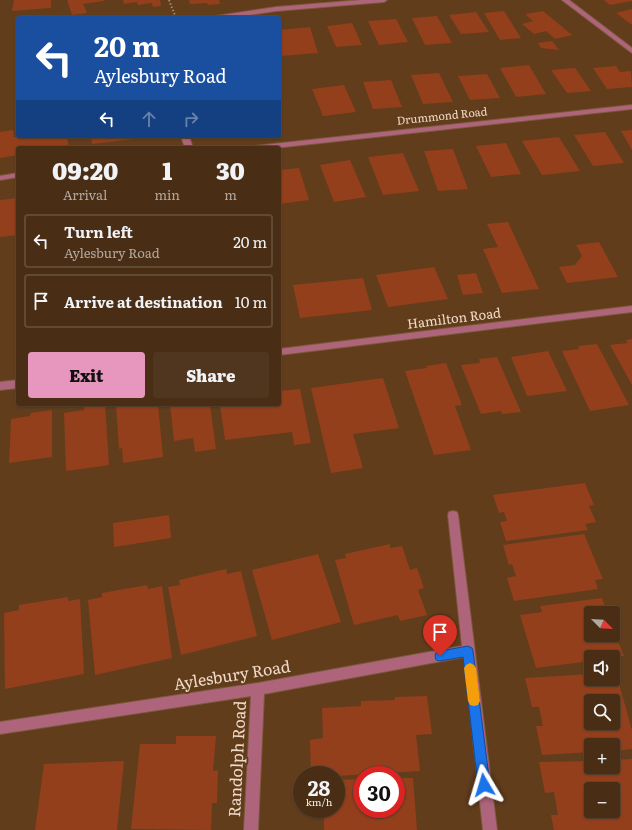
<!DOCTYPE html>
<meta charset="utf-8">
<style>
body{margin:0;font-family:Literata,serif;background:#50361e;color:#f1f3f6;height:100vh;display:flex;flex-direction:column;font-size:15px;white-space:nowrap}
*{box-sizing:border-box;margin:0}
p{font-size:13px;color:#b1a8a0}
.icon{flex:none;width:22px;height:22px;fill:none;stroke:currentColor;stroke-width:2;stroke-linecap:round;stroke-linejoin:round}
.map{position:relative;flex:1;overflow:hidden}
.side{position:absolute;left:16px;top:146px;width:265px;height:260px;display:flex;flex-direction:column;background:#492e15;border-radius:4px;box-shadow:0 1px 3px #0004,0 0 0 1px #614a34}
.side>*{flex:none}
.banner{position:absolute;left:16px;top:16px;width:265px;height:122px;border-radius:4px;box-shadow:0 1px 3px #0004,0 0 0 1px #614a34;background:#1a4fa0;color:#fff;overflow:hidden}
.needle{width:26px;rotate:114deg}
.fabs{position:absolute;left:584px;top:606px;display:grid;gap:8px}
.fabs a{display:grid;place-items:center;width:36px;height:36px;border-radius:4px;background:#492e15;box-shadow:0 1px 3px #0004,0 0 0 1px #614a34;font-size:20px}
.speed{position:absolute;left:293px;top:766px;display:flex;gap:8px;font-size:20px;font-weight:700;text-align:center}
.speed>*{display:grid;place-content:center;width:52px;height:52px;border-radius:50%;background:#492e15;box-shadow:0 1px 3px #0004,0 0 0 1px #614a34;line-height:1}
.speed small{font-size:10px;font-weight:400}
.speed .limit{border:6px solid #d22;background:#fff;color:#111}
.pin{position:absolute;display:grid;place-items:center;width:34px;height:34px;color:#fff;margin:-41px -17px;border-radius:50% 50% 50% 0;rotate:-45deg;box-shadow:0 0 4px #0007}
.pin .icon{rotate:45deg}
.me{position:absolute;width:44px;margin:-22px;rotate:353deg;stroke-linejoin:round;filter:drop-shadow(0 0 3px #0008)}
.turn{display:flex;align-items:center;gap:14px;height:84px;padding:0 12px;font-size:18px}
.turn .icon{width:52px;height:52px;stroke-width:2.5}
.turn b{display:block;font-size:28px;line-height:34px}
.lanes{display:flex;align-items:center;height:38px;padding:0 12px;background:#0003;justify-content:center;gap:20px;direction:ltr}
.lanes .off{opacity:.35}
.eta{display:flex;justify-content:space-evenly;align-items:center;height:68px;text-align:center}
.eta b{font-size:24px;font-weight:800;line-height:28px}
.action{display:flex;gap:8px;margin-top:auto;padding:8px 12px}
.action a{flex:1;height:46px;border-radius:4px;background:#e797bd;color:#111;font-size:16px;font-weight:800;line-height:46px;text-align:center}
.action a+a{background:#50361e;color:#f1f3f6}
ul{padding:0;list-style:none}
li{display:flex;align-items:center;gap:12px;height:54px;margin:0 8px 6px;padding:0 4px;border:2px solid #614a34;border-radius:4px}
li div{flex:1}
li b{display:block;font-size:15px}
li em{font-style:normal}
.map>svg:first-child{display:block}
</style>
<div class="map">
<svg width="632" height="830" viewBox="0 0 632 830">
<rect width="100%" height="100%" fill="#613d1c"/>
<path fill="#933f1c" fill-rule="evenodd" d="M14 0H51V8L12 11Z
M67 0H104V1L83 4 87 13 72 15Z
M123 0H160L161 6 153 7 152 3 138 5 137 2 124 4Z
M189 0H219L220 4 208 5 207 3 190 4Z
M604 0H632V1L610 5Z
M632 9V25L616 13Z
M504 11 521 38 500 40 484 13Z
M543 11 572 35 555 39 546 31 534 34 522 24 533 21 525 14Z
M476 12 489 32 461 34 449 15Z
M437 16 452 43 425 45 412 18Z
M396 19 408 42 379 45 368 21Z
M352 23 362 45 336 47 327 26Z
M310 27 318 53 280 56 279 30Z
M552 41 559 50 541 48 538 43Z
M529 65 546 94 516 97 500 68Z
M616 66 620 72 631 71 632 87 607 89 593 68Z
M575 68 591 91 567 93 551 70Z
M439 73 453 102 423 104 411 75Z
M487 74 500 98 470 100 458 76Z
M391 80 402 107 373 109 363 82Z
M344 85 356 112 323 116 312 89Z
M13 130 14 137H67L69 148H18V155L0 158V132Z
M632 130V150L621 131Z
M605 132 624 163 593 166 574 135Z
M91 136H143V138L92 144Z
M559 137 580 171 542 175 522 141Z
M506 143 521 174 491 177 476 146Z
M453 149 468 189 438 191 424 151Z
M403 153 419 191 383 195 368 157Z
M350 160 366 197 334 202 320 165Z
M299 168 309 200 279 204V170Z
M18 198V235L0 237V200Z
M508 222 539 289 502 293 483 249 498 247 487 224Z
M599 242 618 277 567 283 559 267 575 265 582 256 576 245Z
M434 267 448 299 388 307 376 275Z
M476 273 483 293 463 295 457 275Z
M363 278 372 310 300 318 293 285Z
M632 339V385L610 345 628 343 626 340Z
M597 344 629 405 590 411 562 351 579 349 578 346Z
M548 351 567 391 527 396 511 357Z
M497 357 521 412 502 414 501 411 481 414 461 365 480 363 479 359Z
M446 363 462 405 455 406 471 450 434 455 405 371 427 368 426 366Z
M383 378 399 428 353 434 363 468 331 473 311 388Z
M300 389 311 443 294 445 292 432 225 440 220 404H279V391Z
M105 404 109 465 66 471 64 413 84 410V407Z
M125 404H158L163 457 123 463 122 448 119 449 116 405Z
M170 404H210L216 449 195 452 193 438 174 441Z
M52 410V457L9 463 11 419 30 416 31 413Z
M585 483 594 505 589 506 596 522 585 524 588 530 506 541 500 522 507 521 504 512 499 513 493 495Z
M169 515 171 538 114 547 113 523Z
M584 534 603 579 595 580 598 589 514 601 507 578 516 576 512 564 509 565 503 545Z
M390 544V548L402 546 410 570 417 568 424 588 418 590 427 615 400 621 398 615 354 625 335 560 346 558 345 554Z
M318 554 341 622 272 640 252 570Z
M226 569 227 574 241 571 257 636 181 655 168 587 180 585 179 580Z
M147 585 148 589 162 586 172 658 95 675 88 600 102 597V593Z
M68 597V601L80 599 84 674 5 689 4 613 19 610V605Z
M602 598 607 613H591V635H613V629L624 656 591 657V661L536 668 520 615 542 612 540 606Z
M613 673H616L632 730V749L613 751V745H591V752L542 755 536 726H543L539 707H532L525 678 591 674V679H613ZM591 701H613V723H591Z
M427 696 432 734 416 735 420 771 336 776 311 775 310 740 323 738 322 708 361 706V701L395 700V697Z
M176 736H216L213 771 218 770 217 803H212L211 830 131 829 140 744H176Z
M632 759V830H554L551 815H558L554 792 545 793 539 762 591 761V767H613V760ZM591 789H613V811H591Z
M124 761 117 830H35L44 764Z
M396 778H413L417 830H324V814H313V809H336V780L362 779V809H396Z"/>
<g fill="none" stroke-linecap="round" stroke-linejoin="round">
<defs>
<path id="minor" d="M361 0H387L384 2 276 11 229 18H213L216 16 276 7Z
M562 0H569L632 48V53Z
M632 105V109L275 148H250L254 146Z
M181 136H189L193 148H185Z
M18 173V177L0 180V176Z
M632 306V312L279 355V349Z
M18 380V388L0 390V382Z
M453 511 457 512 458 515 497 830H483L464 657 264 694 258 830H244L251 696 0 734V722L258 683 462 646 448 515 449 512Z"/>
</defs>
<use href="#minor" stroke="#7b593b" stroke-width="2"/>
<path stroke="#a98c73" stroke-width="2" stroke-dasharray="1.5 2" stroke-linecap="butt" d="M169 0 176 18"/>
<use href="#minor" fill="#ae657b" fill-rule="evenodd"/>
</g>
<path fill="#1a73e8" stroke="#114b97" d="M468 646 472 648 473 651 490 785 488 790 484 791 480 790 478 785 463 657 440 661 436 660 435 656 436 653 440 651Z"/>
<path fill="#f59e0b" d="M470 663 474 665 476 668 480 701 478 705 474 706 470 705 468 701 464 668 466 665Z"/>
<g text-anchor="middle" stroke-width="4" stroke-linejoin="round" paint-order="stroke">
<g font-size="11" fill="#f0dac8" stroke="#613d1c">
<text transform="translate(442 116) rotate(-6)" y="4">Drummond Road</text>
</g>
<g font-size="13" fill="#f0dac8" stroke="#613d1c">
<text transform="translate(454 318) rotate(-7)" y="5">Hamilton Road</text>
</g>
<g font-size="16" fill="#f0dac8" stroke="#613d1c">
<text transform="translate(232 675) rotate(-9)" y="6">Aylesbury Road</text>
<text transform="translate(237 759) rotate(-87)" y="6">Randolph Road</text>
</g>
</g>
</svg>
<div class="fabs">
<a><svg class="needle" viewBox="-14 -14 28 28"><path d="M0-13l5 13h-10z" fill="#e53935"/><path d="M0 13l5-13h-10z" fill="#b1a8a0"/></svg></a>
<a><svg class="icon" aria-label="sound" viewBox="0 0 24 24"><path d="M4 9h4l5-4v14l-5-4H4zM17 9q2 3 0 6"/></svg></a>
<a><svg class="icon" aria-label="search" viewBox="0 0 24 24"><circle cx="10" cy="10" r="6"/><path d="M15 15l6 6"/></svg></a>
<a>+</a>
<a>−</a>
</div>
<div class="speed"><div>28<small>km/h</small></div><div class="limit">30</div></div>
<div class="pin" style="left:440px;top:656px;background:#d93025"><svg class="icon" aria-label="arrive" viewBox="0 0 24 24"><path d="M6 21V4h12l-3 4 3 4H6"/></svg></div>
<svg class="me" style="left:484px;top:785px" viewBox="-20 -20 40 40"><path d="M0-17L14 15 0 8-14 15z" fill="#1a73e8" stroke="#fff" stroke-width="4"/></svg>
<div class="banner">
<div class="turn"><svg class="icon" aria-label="left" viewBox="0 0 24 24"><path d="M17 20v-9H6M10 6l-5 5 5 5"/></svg><div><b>20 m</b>Aylesbury Road</div></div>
<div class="lanes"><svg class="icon" aria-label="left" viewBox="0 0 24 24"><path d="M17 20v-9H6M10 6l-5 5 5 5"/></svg><svg class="icon off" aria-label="ahead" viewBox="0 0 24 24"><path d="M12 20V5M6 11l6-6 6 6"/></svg><svg class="icon off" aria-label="right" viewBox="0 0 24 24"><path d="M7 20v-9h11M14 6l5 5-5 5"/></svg></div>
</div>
<section class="side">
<div class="eta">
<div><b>09:20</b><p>Arrival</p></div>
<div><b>1</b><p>min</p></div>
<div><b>30</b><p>m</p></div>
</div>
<ul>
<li><svg class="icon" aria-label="left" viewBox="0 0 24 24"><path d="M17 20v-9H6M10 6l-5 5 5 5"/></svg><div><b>Turn left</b><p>Aylesbury Road</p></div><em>20 m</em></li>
<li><svg class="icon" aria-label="arrive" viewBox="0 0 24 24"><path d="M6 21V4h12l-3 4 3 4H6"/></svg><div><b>Arrive at destination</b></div><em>10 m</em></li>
</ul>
<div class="action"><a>Exit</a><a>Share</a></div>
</section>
</div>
